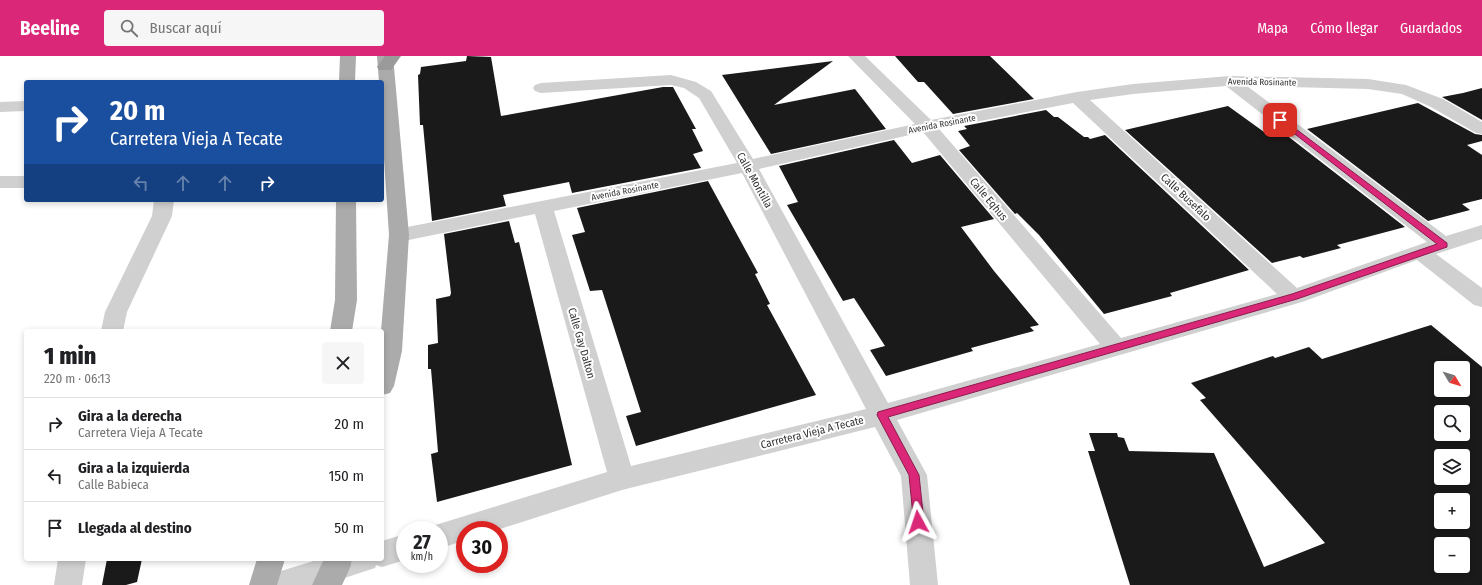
<!DOCTYPE html>
<html lang="es">
<meta charset="utf-8">
<style>
body{margin:0;font-family:"Fira Sans Condensed",sans-serif;background:#f6f6f6;color:#202124;height:100vh;display:flex;flex-direction:column;font-size:15px;white-space:nowrap}
*{box-sizing:border-box;margin:0}
p{font-size:13px;color:#757577}
.icon{flex:none;width:22px;height:22px;fill:none;stroke:currentColor;stroke-width:2;stroke-linecap:round;stroke-linejoin:round}
.map{position:relative;flex:1;overflow:hidden}
.panel{position:absolute;left:24px;top:273px;width:360px;height:232px;display:flex;flex-direction:column;background:#fff;border-radius:4px;box-shadow:0 2px 6px #0003}
.panel>*{flex:none}
.hud{position:absolute;left:24px;top:24px;width:360px;height:122px;border-radius:4px;box-shadow:0 2px 6px #0003;background:#1a4fa0;color:#fff;overflow:hidden}
.needle{width:26px;rotate:128deg}
.fabs{position:absolute;left:1434px;top:305px;display:grid;gap:8px}
.fabs a{display:grid;place-items:center;width:36px;height:36px;border-radius:4px;background:#fff;box-shadow:0 2px 6px #0003;font-size:20px}
.speed{position:absolute;left:396px;top:465px;display:flex;gap:8px;font-size:20px;font-weight:700;text-align:center}
.speed>*{display:grid;place-content:center;width:52px;height:52px;border-radius:50%;background:#fff;box-shadow:0 2px 6px #0003;line-height:1}
.speed small{font-size:10px;font-weight:400}
.speed .limit{border:6px solid #d22;background:#fff;color:#111}
.pin{position:absolute;display:grid;place-items:center;width:34px;height:34px;color:#fff;margin:-17px;border-radius:8px;box-shadow:0 2px 6px #0006}
.me{position:absolute;width:44px;margin:-22px;rotate:355deg;stroke-linejoin:round;filter:drop-shadow(0 0 3px #0008)}
.turn{display:flex;align-items:center;gap:14px;height:84px;padding:0 20px;font-size:18px}
.turn .icon{width:52px;height:52px;stroke-width:2.5}
.turn b{display:block;font-size:28px;line-height:34px}
.lanes{display:flex;align-items:center;height:38px;padding:0 20px;background:#0003;justify-content:center;gap:20px;direction:ltr}
.lanes .off{opacity:.35}
.round{display:grid;place-items:center;flex:none;width:42px;height:42px;border-radius:4px;background:#f6f6f6}
.headline{display:flex;align-items:center;justify-content:space-between;height:68px;padding:0 20px}
h1{font-size:24px;font-weight:800;line-height:30px}
ul{padding:0;list-style:none}
li{display:flex;align-items:center;gap:12px;height:52px;padding:0 20px;border-top:1px solid #e0e0e0}
li div{flex:1}
li b{display:block;font-size:15px}
li em{font-style:normal}
header{display:flex;align-items:center;gap:24px;box-sizing:border-box;height:56px;padding:0 20px;background:#db2777;color:#fff}
header strong{font-size:19px}
nav{display:flex;gap:22px;margin-inline-start:auto;font-size:14px}
.search{width:280px;height:36px;background:#f6f6f6;display:flex;align-items:center;gap:10px;box-sizing:border-box;padding:0 14px;border-radius:4px;color:#757577;font-size:15px}
.map>svg:first-child{display:block}
</style>
<header>
<strong>Beeline</strong>
<div class="search"><svg class="icon" aria-label="search" viewBox="0 0 24 24"><circle cx="10" cy="10" r="6"/><path d="M15 15l6 6"/></svg>Buscar aquí</div>
<nav><a>Mapa</a><a>Cómo llegar</a><a>Guardados</a></nav>
</header>
<div class="map">
<svg width="1482" height="529" viewBox="0 0 1482 529">
<rect width="100%" height="100%" fill="#fff"/>
<path fill="#1a1a1a" fill-rule="evenodd" d="M467 0 491 1 501 60 663 31H673L696 73H692L703 95 693 98 701 112 572 137 569 126 503 139 506 150 432 165 423 69H420L418 19 420 18 421 11 466 5Z
M895 0H990L1034 43 953 58 924 26H918Z
M833 5 774 49 855 33 886 73 771 98 722 19Z
M1482 32V64L1442 41 1463 37Z
M1418 47 1475 78 1482 79V85L1467 89 1482 99V143L1462 148 1470 154 1428 165 1307 73Z
M1228 50 1271 81 1285 78 1405 171 1337 189 1341 192 1303 202 1300 200 1272 207 1125 74Z
M1046 54 1054 61H1058L1084 81H1088L1090 83 1105 79 1249 214 1170 237 1172 240 1104 258 1039 179 1017 157 1015 158 959 94 970 90 958 75 967 73 964 70Z
M894 84 912 107 940 99 994 163 961 171 994 215 1039 269 1030 271 1034 275 971 292 973 295 886 320 870 294 885 290 854 242 843 245 787 149 798 146 779 110Z
M708 125 758 217 755 218 770 248 767 249 816 339 636 390 626 360 641 356 602 234 590 235 572 179 585 176 577 152Z
M509 165 515 187 519 186 572 409 437 446 431 398 438 396 431 313H428V289L438 287 436 243 450 240 451 237 444 178Z
M1431 269 1482 311V529H1130L1088 395H1095L1089 377H1117L1118 381 1124 382 1129 395 1214 397 1264 511 1325 487 1200 344 1206 342 1191 327 1273 300 1275 302 1309 291 1322 303ZM1441 312H1463V334H1441ZM1441 356H1463V378H1441ZM1441 400H1463V422H1441ZM1441 444H1463V466H1441ZM1441 488H1463V510H1441Z
M107 503H142L137 526 126 529H102Z"/>
<g fill="none" stroke-linecap="round" stroke-linejoin="round">
<path fill="#d0d0d0" fill-rule="evenodd" d="M848 0H865L931 64 1077 36 1133 28 1230 20 1368 23 1406 29 1443 43 1482 66V78L1476 77 1431 51 1402 38 1368 33 1247 30 1446 180 1482 169V183L1436 198 1482 232V251L1474 249 1417 204 1302 246 897 364 927 419 938 529H910L901 420 875 371 622 434 497 474H465V484L439 493V474H428L429 471 607 416 535 158 399 186 392 184 389 179 392 174 737 107 699 42 684 32 671 29 541 37 535 35 533 32 535 29 541 27 671 19 696 26 711 35 753 103 915 68ZM1226 30 1427 186 1297 232 1090 44 1133 38ZM1073 47 1277 238 1121 282 939 73ZM923 76 1100 288 888 347 759 113ZM742 117 866 353 631 410 554 155Z
M26 45V55L0 56V46Z
M0 120H26V132H0Z
M154 144H174L172 160 127 256 123 275H101L105 256 152 160Z
M405 478V504L382 511 376 509 375 512 323 529H264L268 519 320 503H382V485Z
M58 503H86L82 529H54Z"/>
<path fill="#ababab" fill-rule="evenodd" d="M340 0H356L355 26H339Z
M377 0H393L409 179 402 295 394 330 390 337 382 339 381 275 389 179 382 72V26H379Z
M336 144H356L357 244 352 275H330L335 244Z
M257 503H285L277 529H249Z
M324 503H352L350 512 342 529H312Z"/>
<path fill="#9a9a9a" fill-rule="evenodd" d="M385 0H401L391 14H379L377 11Z"/>
</g>
<path fill="#db2777" stroke="#8e194d" d="M1280 61 1447 187V191L1297 243 888 361 919 419 924 466 922 470 918 471 914 470 909 419 877 359 878 356 1292 238 1437 188 1278 65 1277 64Z"/>
<g text-anchor="middle" stroke-width="4" stroke-linejoin="round" paint-order="stroke">
<g font-size="9" fill="#333" stroke="#fff">
<text transform="translate(1262 26) rotate(1)" y="3">Avenida Rosinante</text>
<text transform="translate(942 68) rotate(-11)" y="3">Avenida Rosinante</text>
<text transform="translate(625 135) rotate(-11)" y="3">Avenida Rosinante</text>
</g>
<g font-size="11" fill="#333" stroke="#fff">
<text transform="translate(755 124) rotate(61)" y="4">Calle Montilla</text>
<text transform="translate(1186 141) rotate(43)" y="4">Calle Busefalo</text>
<text transform="translate(989 143) rotate(50)" y="4">Calle Eqhus</text>
<text transform="translate(582 287) rotate(74)" y="4">Calle Gay Dalton</text>
<text transform="translate(812 376) rotate(-14)" y="4">Carretera Vieja A Tecate</text>
</g>
</g>
</svg>
<div class="fabs">
<a><svg class="needle" viewBox="-14 -14 28 28"><path d="M0-13l5 13h-10z" fill="#e53935"/><path d="M0 13l5-13h-10z" fill="#757577"/></svg></a>
<a><svg class="icon" aria-label="search" viewBox="0 0 24 24"><circle cx="10" cy="10" r="6"/><path d="M15 15l6 6"/></svg></a>
<a><svg class="icon" aria-label="layers" viewBox="0 0 24 24"><path d="M12 4l9 5-9 5-9-5zM3 14l9 5 9-5"/></svg></a>
<a>+</a>
<a>−</a>
</div>
<div class="speed"><div>27<small>km/h</small></div><div class="limit">30</div></div>
<div class="pin" style="left:1280px;top:64px;background:#d93025"><svg class="icon" aria-label="arrive" viewBox="0 0 24 24"><path d="M6 21V4h12l-3 4 3 4H6"/></svg></div>
<svg class="me" style="left:918px;top:466px" viewBox="-20 -20 40 40"><path d="M0-17L14 15 0 8-14 15z" fill="#db2777" stroke="#fff" stroke-width="4"/></svg>
<div class="hud">
<div class="turn"><svg class="icon" aria-label="right" viewBox="0 0 24 24"><path d="M7 20v-9h11M14 6l5 5-5 5"/></svg><div><b>20 m</b>Carretera Vieja A Tecate</div></div>
<div class="lanes"><svg class="icon off" aria-label="left" viewBox="0 0 24 24"><path d="M17 20v-9H6M10 6l-5 5 5 5"/></svg><svg class="icon off" aria-label="ahead" viewBox="0 0 24 24"><path d="M12 20V5M6 11l6-6 6 6"/></svg><svg class="icon off" aria-label="ahead" viewBox="0 0 24 24"><path d="M12 20V5M6 11l6-6 6 6"/></svg><svg class="icon" aria-label="right" viewBox="0 0 24 24"><path d="M7 20v-9h11M14 6l5 5-5 5"/></svg></div>
</div>
<section class="panel">
<div class="headline"><div><h1>1 min</h1><p>220 m · 06:13</p></div><a class="round"><svg class="icon" aria-label="close" viewBox="0 0 24 24"><path d="M6 6l12 12M18 6L6 18"/></svg></a></div>
<ul>
<li><svg class="icon" aria-label="right" viewBox="0 0 24 24"><path d="M7 20v-9h11M14 6l5 5-5 5"/></svg><div><b>Gira a la derecha</b><p>Carretera Vieja A Tecate</p></div><em>20 m</em></li>
<li><svg class="icon" aria-label="left" viewBox="0 0 24 24"><path d="M17 20v-9H6M10 6l-5 5 5 5"/></svg><div><b>Gira a la izquierda</b><p>Calle Babieca</p></div><em>150 m</em></li>
<li><svg class="icon" aria-label="arrive" viewBox="0 0 24 24"><path d="M6 21V4h12l-3 4 3 4H6"/></svg><div><b>Llegada al destino</b></div><em>50 m</em></li>
</ul>
</section>
</div>
